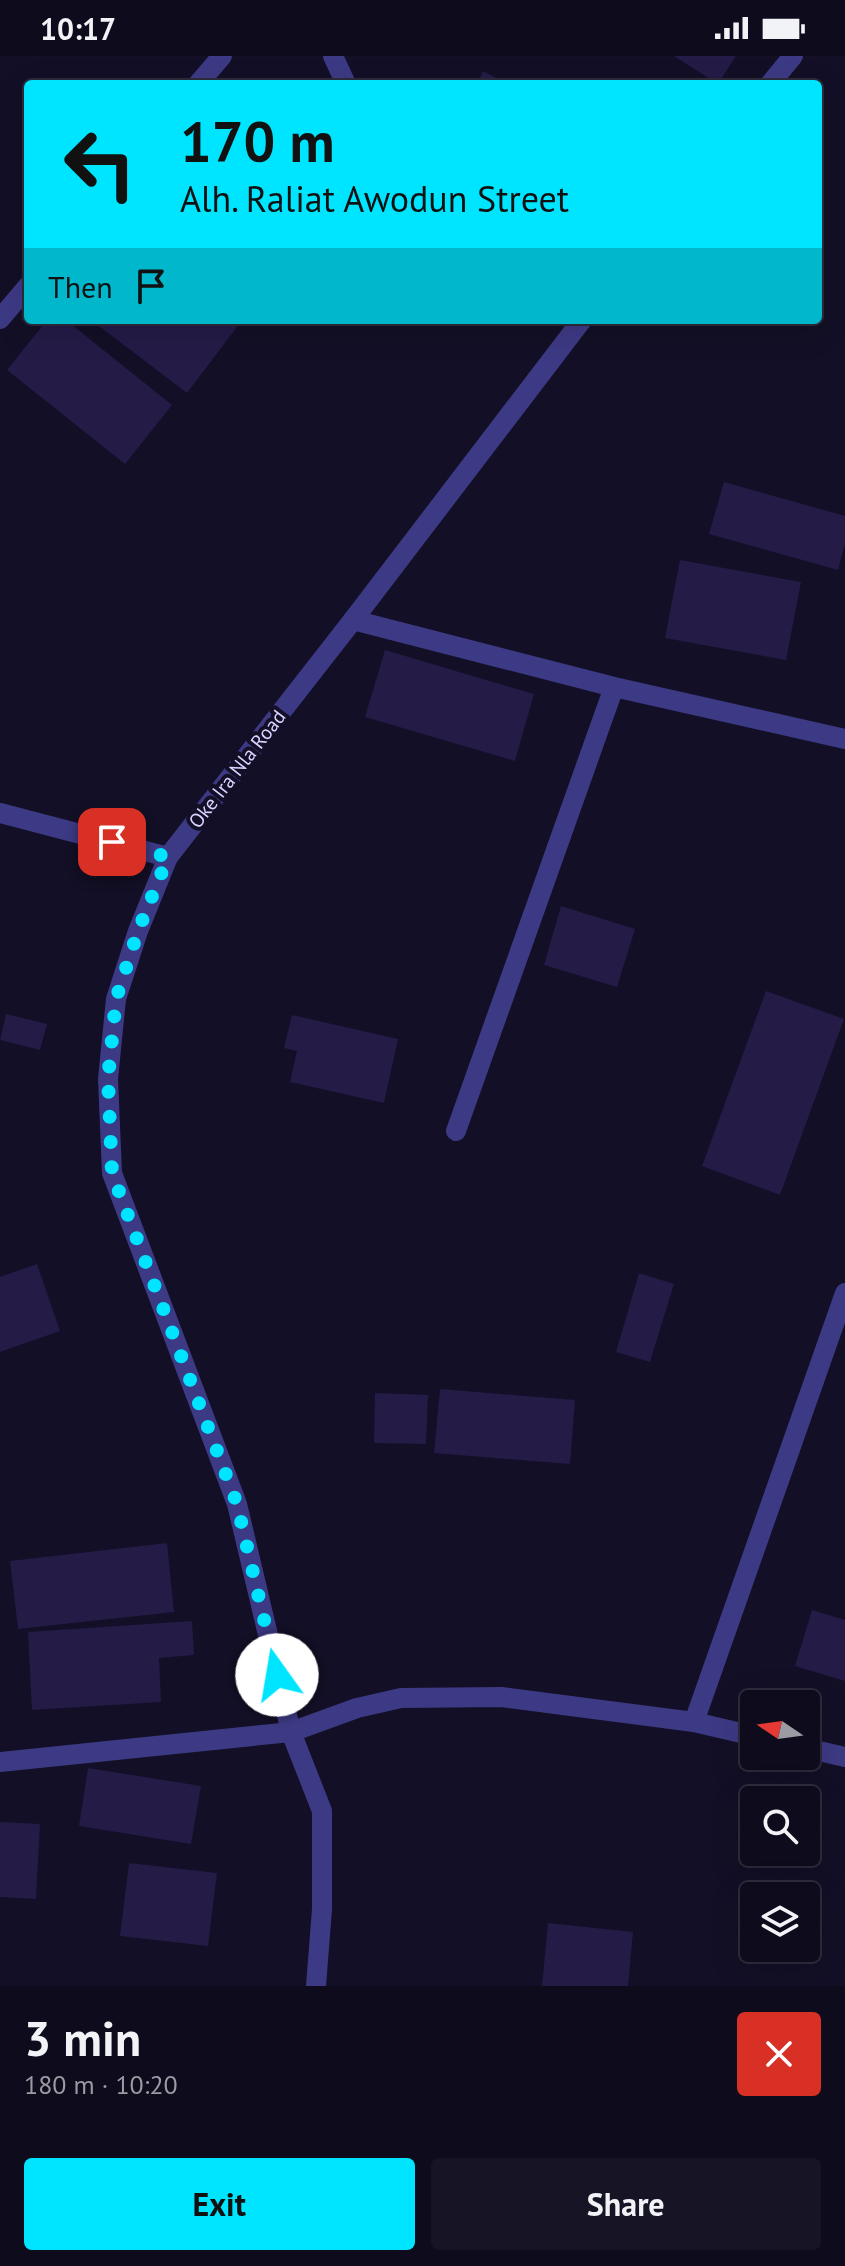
<!DOCTYPE html>
<meta charset="utf-8">
<style>
body{margin:0;font-family:"PT Sans",sans-serif;background:#171425;color:#f1f3f6;height:100vh;display:flex;flex-direction:column;font-size:30px;white-space:nowrap}
*{box-sizing:border-box;margin:0}
p{font-size:26px;color:#9b9ba3}
.icon{flex:none;width:44px;height:44px;fill:none;stroke:currentColor;stroke-width:2;stroke-linecap:round;stroke-linejoin:round}
.map{position:relative;height:1930px;overflow:hidden}
.drawer{display:flex;flex-direction:column;background:#0e0b1c;flex:1}
.drawer>*{flex:none}
.top-card{position:absolute;left:24px;top:24px;width:798px;height:244px;border-radius:8px;box-shadow:0 8px 32px #0002,0 0 0 2px #2e2b3b;background:#00e5ff;color:#111;overflow:hidden}
.needle{width:52px;rotate:283deg}
.buttons{position:absolute;left:740px;top:1634px;display:grid;gap:16px}
.buttons a{display:grid;place-items:center;width:80px;height:80px;border-radius:8px;background:#0e0b1c;box-shadow:0 8px 32px #0002,0 0 0 2px #2e2b3b;font-size:40px}
.pin{position:absolute;display:grid;place-items:center;width:68px;height:68px;color:#fff;margin:-34px;border-radius:16px;box-shadow:0 4px 12px #0006}
.me{position:absolute;width:88px;margin:-44px;rotate:347deg;stroke-linejoin:round;filter:drop-shadow(0 0 6px #0008)}
.turn{display:flex;align-items:center;gap:28px;height:168px;padding:0 24px;font-size:36px}
.turn .icon{width:104px;height:104px;stroke-width:2.5}
.turn b{display:block;font-size:56px;line-height:68px}
.then{display:flex;align-items:center;height:76px;padding:0 24px;background:#0003;gap:16px;font-size:30px}
.round{display:grid;place-items:center;flex:none;width:84px;height:84px;border-radius:8px;background:#171425}
.headline{display:flex;align-items:center;justify-content:space-between;height:136px;padding:0 24px}
h1{font-size:48px;font-weight:800;line-height:60px}
.cta{display:flex;gap:16px;margin-top:auto;padding:16px 24px}
.cta a{flex:1;height:92px;border-radius:8px;background:#00e5ff;color:#111;font-size:32px;font-weight:800;line-height:92px;text-align:center}
.cta a+a{background:#171425;color:#f1f3f6}
.status{display:flex;justify-content:space-between;align-items:center;height:56px;padding:0 40px;background:#0e0b1c;direction:ltr}
.status svg{height:22px;fill:currentColor}
.map>svg:first-child{display:block}
</style>
<div class="status"><b>10:17</b><svg viewBox="0 0 49 12"><path d="M0 12V9h3v3zM5 12V6h3v6zM10 12V3h3v9zM15 12V0h3v12zM26 1h20v11H26zM47 4h2v5h-2z"/></svg></div>
<div class="map">
<svg width="845" height="1930" viewBox="0 0 845 1930">
<rect width="100%" height="100%" fill="#130f26"/>
<path fill="#241b47" d="M674 0H736L718 28Z
M483 15 508 28H477Z
M47 264H66L172 349 125 408 7 314Z
M91 264H228L237 271 187 337Z
M724 426 845 460V487L838 514 709 478Z
M680 504 801 526 786 604 665 582Z
M385 594 534 638 515 705 365 661Z
M561 850 635 873 617 931 544 909Z
M766 935 844 963 780 1139 702 1110Z
M6 958 47 968 40 994 0 984Z
M292 959 398 983 384 1047 290 1026 297 995 284 992Z
M37 1208 60 1275 0 1296V1221Z
M639 1217 674 1228 650 1306 616 1296Z
M440 1333 575 1344 570 1408 434 1397Z
M375 1337 428 1339 426 1388 374 1387Z
M167 1487 174 1556 18 1573 10 1505Z
M812 1554 845 1564V1625L795 1610Z
M192 1565 194 1599 159 1602 161 1646 32 1654 28 1576Z
M88 1712 201 1730 191 1788 79 1770Z
M0 1766 40 1768 36 1843 0 1841Z
M129 1807 217 1817 208 1890 120 1880Z
M548 1867 633 1876 628 1930H542Z"/>
<g fill="none" stroke-linecap="round" stroke-linejoin="round">
<path stroke="#3d3a85" stroke-width="20" d="M333 0 346 28
M198 28 222 0
M0 263 28 230
M353 564 614 631 845 683
M0 757 168 801
M456 1075 614 631
M694 1666 845 1237
M806 1692 845 1701
M0 1706 291 1676 357 1652 401 1642 501 1641 694 1666 754 1680"/>
<path stroke="#3d3a85" stroke-width="20" d="M770 28 793 0
M316 1930 322 1853V1755L291 1676 237 1448 112 1117 108 1023 116 943 138 875 168 801 353 564 582 264"/>
</g>
<g fill="none" stroke-linecap="round" stroke-linejoin="round">
<path stroke="#00e5ff" stroke-width="14" stroke-dasharray="0 25.2" d="M112 786 168 801 138 875 116 943 108 1023 112 1117 237 1448 277 1619"/>
</g>
<g text-anchor="middle" stroke-width="8" stroke-linejoin="round" paint-order="stroke">
<g font-size="20" fill="#d9d4ff" stroke="#130f26">
<text transform="translate(237 713) rotate(-52)" y="7">Oke Ira Nla Road</text>
</g>
</g>
</svg>
<div class="buttons">
<a><svg class="needle" viewBox="-14 -14 28 28"><path d="M0-13l5 13h-10z" fill="#e53935"/><path d="M0 13l5-13h-10z" fill="#9b9ba3"/></svg></a>
<a><svg class="icon" aria-label="search" viewBox="0 0 24 24"><circle cx="10" cy="10" r="6"/><path d="M15 15l6 6"/></svg></a>
<a><svg class="icon" aria-label="layers" viewBox="0 0 24 24"><path d="M12 4l9 5-9 5-9-5zM3 14l9 5 9-5"/></svg></a>
</div>
<div class="pin" style="left:112px;top:786px;background:#d93025"><svg class="icon" aria-label="arrive" viewBox="0 0 24 24"><path d="M6 21V4h12l-3 4 3 4H6"/></svg></div>
<svg class="me" style="left:277px;top:1619px" viewBox="-20 -20 40 40"><circle r="19" fill="#fff"/><path d="M0-13L10 11 0 6-10 11z" fill="#00e5ff"/></svg>
<div class="top-card">
<div class="turn"><svg class="icon" aria-label="left" viewBox="0 0 24 24"><path d="M17 20v-9H6M10 6l-5 5 5 5"/></svg><div><b>170 m</b>Alh. Raliat Awodun Street</div></div>
<div class="then">Then<svg class="icon" aria-label="arrive" viewBox="0 0 24 24"><path d="M6 21V4h12l-3 4 3 4H6"/></svg></div>
</div>
</div>
<section class="drawer">
<div class="headline"><div><h1>3 min</h1><p>180 m · 10:20</p></div><a class="round" style="background:#d93025;color:#fff"><svg class="icon" aria-label="close" viewBox="0 0 24 24"><path d="M6 6l12 12M18 6L6 18"/></svg></a></div>
<div class="cta"><a>Exit</a><a>Share</a></div>
</section>
